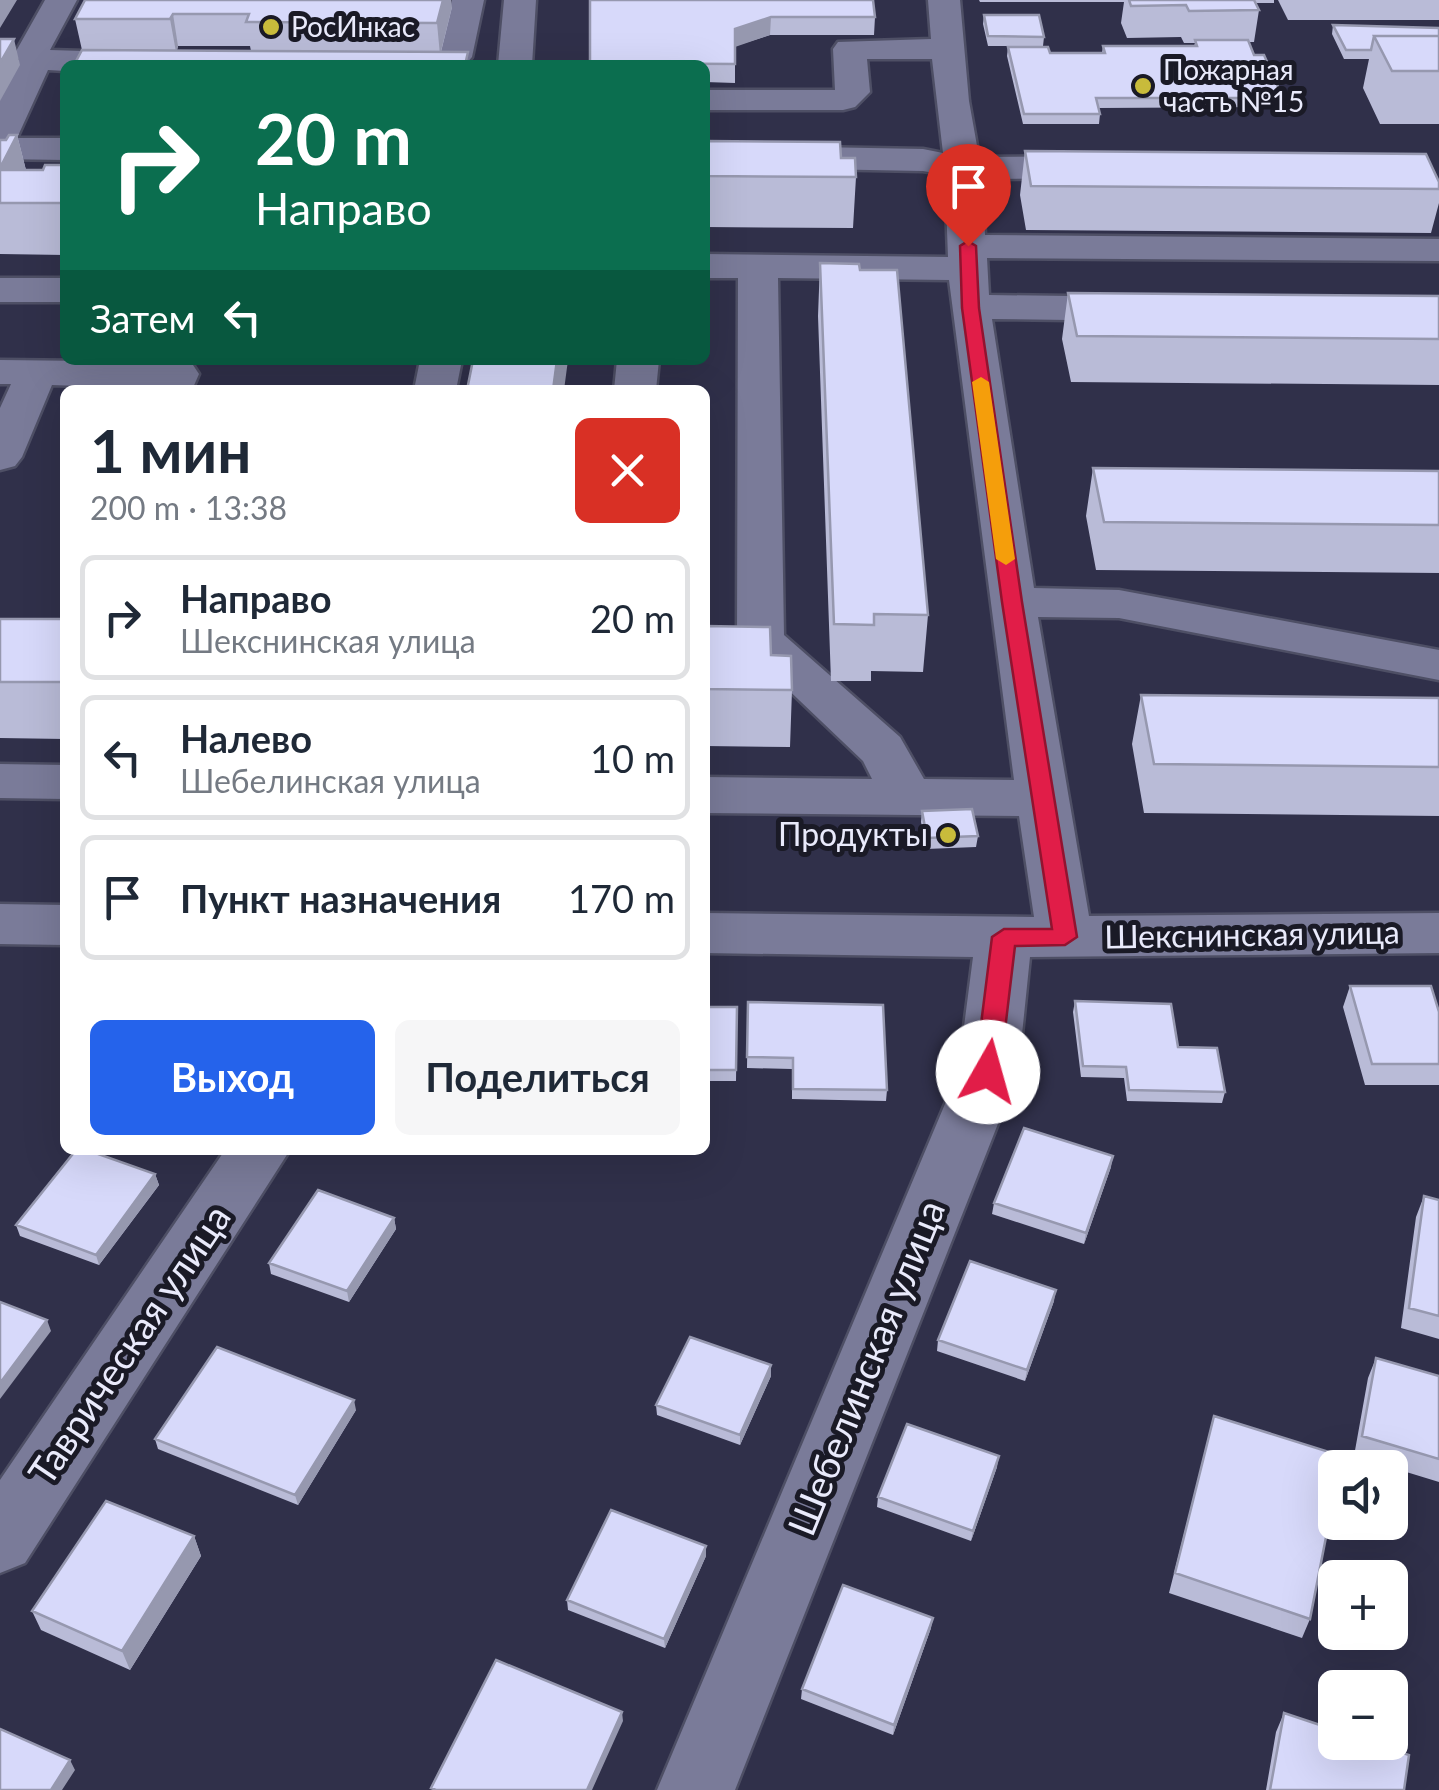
<!DOCTYPE html>
<html lang="ru">
<meta charset="utf-8">
<style>
body{margin:0;font-family:Lato,sans-serif;background:#f6f6f7;color:#1f2937;height:100vh;display:flex;flex-direction:column;font-size:38px;white-space:nowrap}
*{box-sizing:border-box;margin:0}
p{font-size:32px;color:#747a83}
.icon{flex:none;width:55px;height:55px;fill:none;stroke:currentColor;stroke-width:2;stroke-linecap:round;stroke-linejoin:round}
.map{position:relative;flex:1;overflow:hidden}
.details{position:absolute;left:60px;top:385px;width:650px;height:770px;display:flex;flex-direction:column;background:#fff;border-radius:15px;box-shadow:0 10px 40px #0002}
.details>*{flex:none}
.guide{position:absolute;left:60px;top:60px;width:650px;height:305px;border-radius:15px;box-shadow:0 10px 40px #0002;background:#0b6e4f;color:#fff;overflow:hidden}
.fabs{position:absolute;left:1318px;top:1450px;display:grid;gap:20px}
.fabs a{display:grid;place-items:center;width:90px;height:90px;border-radius:15px;background:#fff;box-shadow:0 10px 40px #0002;font-size:50px}
.pin{position:absolute;display:grid;place-items:center;width:85px;height:85px;color:#fff;margin:-102px -42px;border-radius:50% 50% 50% 0;rotate:-45deg;box-shadow:0 0 10px #0007}
.pin .icon{rotate:45deg}
.me{position:absolute;width:110px;margin:-55px;rotate:7deg;stroke-linejoin:round;filter:drop-shadow(0 0 8px #0008)}
.turn{display:flex;align-items:center;gap:35px;height:210px;padding:0 30px;font-size:45px}
.turn .icon{width:130px;height:130px;stroke-width:2.5}
.turn b{display:block;font-size:70px;line-height:85px}
.then{display:flex;align-items:center;height:95px;padding:0 30px;background:#0003;gap:20px;font-size:38px}
.round{display:grid;place-items:center;flex:none;width:105px;height:105px;border-radius:15px;background:#f6f6f7}
.head{display:flex;align-items:center;justify-content:space-between;height:170px;padding:0 30px}
h1{font-size:60px;font-weight:700;line-height:75px}
.button{display:flex;gap:20px;margin-top:auto;padding:20px 30px}
.button a{flex:1;height:115px;border-radius:15px;background:#2563eb;color:#fff;font-size:40px;font-weight:700;line-height:115px;text-align:center}
.button a+a{background:#f6f6f7;color:#1f2937}
ul{padding:0;list-style:none}
li{display:flex;align-items:center;gap:30px;height:125px;margin:0 20px 15px;padding:0 10px;border:5px solid #e0e1e3;border-radius:15px}
li div{flex:1}
li b{display:block;font-size:38px}
li em{font-style:normal}
.map>svg:first-child{display:block}
</style>
<div class="map">
<svg width="1439" height="1790" viewBox="0 0 1439 1790">
<rect width="100%" height="100%" fill="#30304a"/>
<g fill="none" stroke-linecap="round" stroke-linejoin="round">
<defs>
<path id="minor" d="M45 0H77L50 50 152 53 164 56 169 63 65 65V71L48 70 17 138H65V160L0 159V100L19 60 15 53Z
M452 0H484L472 57 465 65H424L440 52Z
M504 0H536L532 65H498Z
M928 0H960L969 101 979 157 1096 156 1109 159 1114 167 1109 175 1096 178 982 179 985 235 1439 239V261L987 258 989 295 1141 297 1155 301 1161 309 1155 317 1141 321 992 319 1034 588 1119 590 1439 650V680L1119 618 1038 617 1089 916 1439 913V953L1030 957 1018 1073 735 1790H657L958 1073 973 957 705 953V913L1034 917 1019 816 705 813V777L872 779 863 761 737 641 738 278H705V254L948 257 945 175 923 171 705 167V145L923 149 943 153 932 59H867L870 92 855 107 843 110H705V90H835L833 49 838 42 931 39ZM778 278 949 280 1014 780 924 779 900 737 784 635Z
M0 278H65V302H0Z
M0 360 178 362 193 365 199 374 192 390 52 385 22 457 15 466 0 470V408L11 384H0Z
M420 360H462L456 390H414Z
M617 360H659L656 390H614Z
M0 764 65 765V799L0 798Z
M0 904 65 905V945L0 944Z
M225 1150H290L25 1563 0 1573V1480Z"/>
</defs>
<use href="#minor" stroke="#4e4f65" stroke-width="5"/>
<use href="#minor" fill="#7a7b99" fill-rule="evenodd"/>
</g>
<path fill="#b9bbd7" fill-rule="evenodd" d="M85 0 452 7 441 52 82 50 75 19ZM178 46H250L251 51H177Z
M590 0 875 17 874 35H770L735 46V83L705 82V65H590Z
M979 0H1274V3H1255L1259 10 1254 42H1249L1254 55 1283 98 1281 107 1099 108 1100 114 1099 124H1023L1007 56 1008 47 1050 53H1102L1103 46H1194L1195 43H1184L1181 37 1127 38 1121 23 1124 2H980Z
M1278 0H1439V20H1288Z
M984 15 1044 37 1043 46H988L983 24Z
M1333 25 1439 28V124H1380L1363 88 1369 59H1344L1332 34Z
M17 135 26 170 65 203V255L0 254V140H6Z
M705 141 841 158 856 177 853 228 705 227Z
M1025 151 1439 182V203L1431 233 1026 230 1020 195Z
M820 263 928 615 923 672 871 671V681H831L818 316Z
M1068 293 1439 296V385L1071 382 1062 339Z
M1093 468 1439 471V573L1096 570 1086 516Z
M0 619H65V739L0 738Z
M705 626 771 655 792 690 790 747 705 746Z
M1141 695 1439 698V816L1144 813 1132 744Z
M922 811 978 836 976 847 926 849 921 822Z
M1350 986 1439 1012V1085H1365L1343 1007Z
M1075 1001 1178 1047 1225 1092 1222 1103 1127 1101 1124 1078 1081 1077 1073 1012Z
M748 1002 887 1090 886 1101 792 1099V1069L747 1068Z
M705 1007H737L736 1081H705Z
M1111 1167 1084 1244 992 1214 994 1203Z
M155 1174 159 1185 99 1265 20 1236 16 1225Z
M1424 1196 1439 1200V1339L1401 1328 1416 1217Z
M394 1218 396 1229 349 1302 271 1274 269 1263Z
M1054 1301 1025 1381 937 1351 938 1340Z
M1376 1358 1439 1376V1482L1354 1456 1368 1378Z
M771 1376 740 1445 657 1415 656 1405Z
M356 1410 298 1505 158 1449 155 1439Z
M1214 1416 1310 1619 1302 1638 1169 1593Z
M997 1467 971 1541 877 1507 878 1497Z
M194 1536 201 1556 130 1670 41 1630 32 1611Z
M706 1556 665 1648 568 1610 567 1600Z
M931 1628 893 1735 801 1699 802 1689Z
M1284 1713 1404 1790H1266L1276 1732Z"/>
<path fill="#9698af" d="M0 0H17L0 28Z
M443 0H451L452 7 440 55 437 23Z
M173 14 178 46 176 52 170 19Z
M771 17 770 35 735 47V29Z
M14 39 20 65 0 101V63Z
M17 135 30 186 0 174V168Z
M557 360H568L564 390H553Z
M1113 1156 1111 1167 1084 1244 1086 1233Z
M155 1174 159 1185 99 1265 96 1255Z
M394 1218 396 1229 349 1302 347 1291Z
M1056 1290 1054 1301 1025 1381 1027 1370Z
M47 1320 51 1331 0 1399V1383Z
M771 1365V1376L740 1445V1435Z
M354 1400 356 1410 298 1505 295 1495Z
M999 1456 997 1467 971 1541 973 1531Z
M194 1536 201 1556 130 1670 122 1651Z
M706 1546V1556L665 1648 664 1639Z
M933 1618 931 1628 893 1735 894 1725Z
M622 1712 623 1721 592 1790H587Z
M70 1760 75 1770 62 1790H51Z"/>
<path fill="#d7d9fa" stroke="#9698af" stroke-width="2.5" d="M85 0H443L437 23 246 22 249 14H173L170 19H75Z
M590 0H873L875 17H771L735 29V64L590 63Z
M1129 0H1254L1259 10 1189 11 1186 5 1131 6Z
M984 15H1039L1044 37 988 36Z
M1333 25 1439 28V36H1374L1371 50H1346Z
M1374 36H1439V71H1392Z
M0 39H14L0 63Z
M1195 40H1248L1254 55H1264L1283 98H1096L1100 114H1024L1008 47H1048L1050 53H1105L1103 46H1197Z
M82 50 468 52 465 65H74Z
M9 135H17L0 168V140H6Z
M705 141 840 142 841 158H855L856 177 705 176Z
M1025 151 1426 154 1439 182V189L1031 186Z
M45 165H65V203H0V170H43Z
M820 263 859 264 860 270H897L928 615 874 614V625L834 624Z
M1068 293 1439 296V339L1077 336Z
M473 360H557L553 390H467Z
M1093 468 1439 471V525L1104 522Z
M0 619H65V682H0Z
M705 626 770 627 771 655 791 656 792 690 705 689Z
M1141 695 1439 698V767L1154 764Z
M972 809 978 836 927 838 922 811Z
M1350 986H1431L1439 1012V1064H1372Z
M1075 1001 1171 1004 1178 1047 1217 1048 1225 1092 1129 1090 1126 1067 1083 1066Z
M748 1002 883 1005 887 1090 793 1089V1058L747 1057Z
M705 1007H737L736 1070H705Z
M1024 1128 1113 1156 1086 1233 994 1203Z
M76 1150H87L155 1174 96 1255 16 1225Z
M318 1190 394 1218 347 1291 269 1263Z
M1424 1196 1439 1200V1316L1409 1308Z
M970 1261 1056 1290 1027 1370 938 1340Z
M0 1302 47 1320 0 1383Z
M690 1337 771 1365 740 1435 656 1405Z
M217 1347 354 1400 295 1495 155 1439Z
M1376 1358 1439 1376V1459L1362 1436Z
M1214 1416 1342 1456 1339 1468H1335V1491L1310 1619 1175 1573Z
M907 1424 999 1456 973 1531 878 1497Z
M106 1501 194 1536 122 1651 32 1611Z
M611 1510 706 1546 664 1639 567 1600Z
M843 1585 933 1618 894 1725 802 1689Z
M496 1660 622 1712 587 1790H436L431 1788Z
M1284 1713 1335 1730V1742H1371L1409 1755 1404 1790H1270Z
M0 1729 70 1760 51 1790H0Z"/>
<path fill="#e11d48" stroke="#92132f" stroke-width="2.5" d="M968 241 976 246 979 308 1022 602 1077 937 1065 945 1015 946 1000 1072 996 1079H979L975 1072 992 937 1004 929H1052L1002 602 962 308 960 246Z"/>
<path fill="#f59e0b" d="M981 377 989 382 1015 559 1006 565 996 559 972 382Z"/>
<g fill="#c8bb3b" stroke="#1a1a26" stroke-width="4">
<circle cx="271" cy="27" r="10"/>
<circle cx="1143" cy="86" r="10"/>
<circle cx="948" cy="835" r="10"/>
</g>
<g text-anchor="middle" stroke-width="10" stroke-linejoin="round" paint-order="stroke">
<g font-size="28" fill="#e9eafb" stroke="#1a1a26" text-anchor="start">
<text x="291" y="37">РосИнкас</text>
<text x="1163" y="80">Пожарная<tspan x="1163" dy="32">часть №15</tspan></text>
</g>
<g font-size="32" fill="#e9eafb" stroke="#1a1a26" text-anchor="end">
<text x="928" y="846">Продукты</text>
</g>
<g font-size="32" fill="#e9eafb" stroke="#1a1a26">
<text transform="translate(1252 935) rotate(-1)" y="11">Шекснинская улица</text>
</g>
<g font-size="38" fill="#e9eafb" stroke="#1a1a26">
<text transform="translate(130 1345) rotate(-56)" y="13">Таврическая улица</text>
<text transform="translate(867 1368) rotate(-68)" y="13">Шебелинская улица</text>
</g>
</g>
</svg>
<div class="fabs">
<a><svg class="icon" aria-label="sound" viewBox="0 0 24 24"><path d="M4 9h4l5-4v14l-5-4H4zM17 9q2 3 0 6"/></svg></a>
<a>+</a>
<a>−</a>
</div>
<div class="pin" style="left:968px;top:246px;background:#d93025"><svg class="icon" aria-label="arrive" viewBox="0 0 24 24"><path d="M6 21V4h12l-3 4 3 4H6"/></svg></div>
<svg class="me" style="left:988px;top:1072px" viewBox="-20 -20 40 40"><circle r="19" fill="#fff"/><path d="M0-13L10 11 0 6-10 11z" fill="#e11d48"/></svg>
<div class="guide">
<div class="turn"><svg class="icon" aria-label="right" viewBox="0 0 24 24"><path d="M7 20v-9h11M14 6l5 5-5 5"/></svg><div><b>20 m</b>Направо</div></div>
<div class="then">Затем<svg class="icon" aria-label="left" viewBox="0 0 24 24"><path d="M17 20v-9H6M10 6l-5 5 5 5"/></svg></div>
</div>
<section class="details">
<div class="head"><div><h1>1 мин</h1><p>200 m · 13:38</p></div><a class="round" style="background:#d93025;color:#fff"><svg class="icon" aria-label="close" viewBox="0 0 24 24"><path d="M6 6l12 12M18 6L6 18"/></svg></a></div>
<ul>
<li><svg class="icon" aria-label="right" viewBox="0 0 24 24"><path d="M7 20v-9h11M14 6l5 5-5 5"/></svg><div><b>Направо</b><p>Шекснинская улица</p></div><em>20 m</em></li>
<li><svg class="icon" aria-label="left" viewBox="0 0 24 24"><path d="M17 20v-9H6M10 6l-5 5 5 5"/></svg><div><b>Налево</b><p>Шебелинская улица</p></div><em>10 m</em></li>
<li><svg class="icon" aria-label="arrive" viewBox="0 0 24 24"><path d="M6 21V4h12l-3 4 3 4H6"/></svg><div><b>Пункт назначения</b></div><em>170 m</em></li>
</ul>
<div class="button"><a>Выход</a><a>Поделиться</a></div>
</section>
</div>
